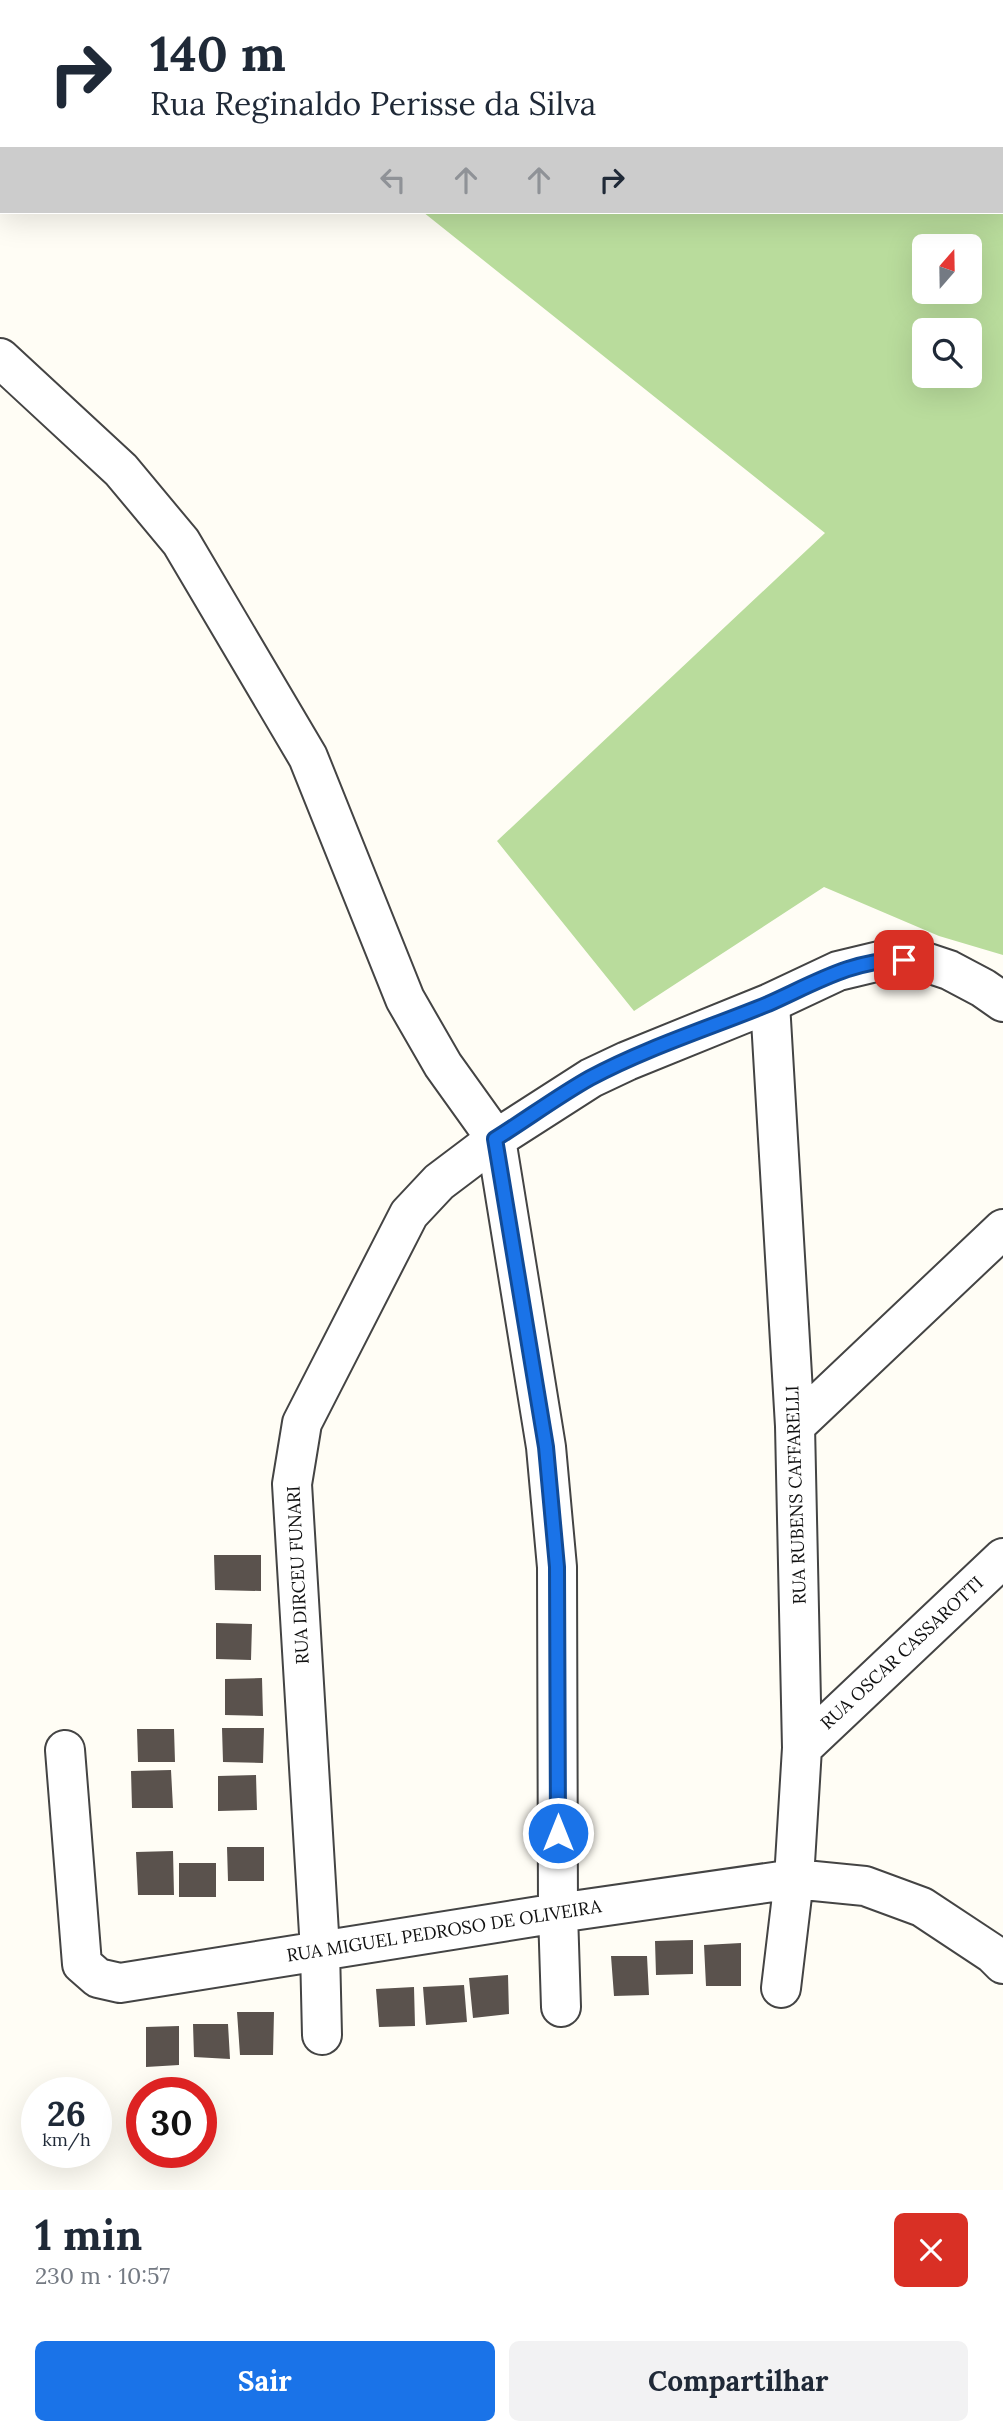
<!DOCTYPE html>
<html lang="pt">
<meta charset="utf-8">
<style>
body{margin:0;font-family:Lora,serif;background:#f2f2f3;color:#1f2937;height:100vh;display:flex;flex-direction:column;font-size:26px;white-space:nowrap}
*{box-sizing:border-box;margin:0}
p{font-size:23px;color:#747a83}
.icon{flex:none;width:38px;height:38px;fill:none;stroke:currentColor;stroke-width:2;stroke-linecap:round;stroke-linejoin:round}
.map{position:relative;height:2190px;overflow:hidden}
.side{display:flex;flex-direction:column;background:#fff;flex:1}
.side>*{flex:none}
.banner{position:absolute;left:0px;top:0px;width:1004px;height:214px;box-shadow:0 7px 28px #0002;background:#fff;color:#1f2937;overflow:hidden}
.needle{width:46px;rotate:20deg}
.controls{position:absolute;left:912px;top:234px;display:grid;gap:14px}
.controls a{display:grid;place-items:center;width:70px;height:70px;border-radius:10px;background:#fff;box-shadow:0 7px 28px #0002;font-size:35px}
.speed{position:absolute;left:21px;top:2077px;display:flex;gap:14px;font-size:35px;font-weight:700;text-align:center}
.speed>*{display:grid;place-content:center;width:91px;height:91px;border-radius:50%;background:#fff;box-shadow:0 7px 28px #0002;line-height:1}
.speed small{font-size:18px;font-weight:400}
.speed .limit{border:10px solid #d22;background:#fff;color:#111}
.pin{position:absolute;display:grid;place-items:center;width:60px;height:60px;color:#fff;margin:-30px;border-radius:14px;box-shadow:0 4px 10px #0006}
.me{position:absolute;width:77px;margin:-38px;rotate:0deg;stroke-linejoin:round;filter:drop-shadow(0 0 5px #0008)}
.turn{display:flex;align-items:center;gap:24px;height:147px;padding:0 35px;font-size:32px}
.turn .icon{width:91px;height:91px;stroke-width:2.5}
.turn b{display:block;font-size:49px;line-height:60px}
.lanes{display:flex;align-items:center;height:66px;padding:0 35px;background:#0003;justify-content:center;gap:35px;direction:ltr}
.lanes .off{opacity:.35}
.round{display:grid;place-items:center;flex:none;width:74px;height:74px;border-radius:10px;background:#f2f2f3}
.headline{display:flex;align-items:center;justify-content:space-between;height:119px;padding:0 35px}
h1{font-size:42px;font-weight:700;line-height:52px}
.action{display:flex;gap:14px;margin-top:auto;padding:14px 35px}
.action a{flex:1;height:80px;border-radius:10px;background:#1a73e8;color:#fff;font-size:28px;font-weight:700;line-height:80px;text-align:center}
.action a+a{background:#f2f2f3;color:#1f2937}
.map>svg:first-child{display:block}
</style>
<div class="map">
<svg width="1003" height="2190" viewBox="0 0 1003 2190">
<rect width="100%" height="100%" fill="#fffdf5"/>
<path fill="#b9dc9c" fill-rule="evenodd" d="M157 0H1003V955L939 936 824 887 634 1011 497 841 825 533 423 212H1003V2H160ZM924 247H970V292H924ZM924 331H970V376H924Z"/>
<path fill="#5a524d" d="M214 1555H261V1591L215 1590Z
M216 1623 252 1624 251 1660 216 1659Z
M262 1678 263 1716 225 1715V1679Z
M222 1728H264L263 1763 223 1762Z
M137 1729H174L175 1762H138Z
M171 1770 173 1808H132L131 1771Z
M256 1775 257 1810 218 1811V1776Z
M227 1847H264V1881H228Z
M173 1851 174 1895H138L136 1852Z
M179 1863H216V1897H179Z
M693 1940V1974L656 1975 655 1941Z
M741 1943V1986H706L704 1945Z
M611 1956H647L649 1995 614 1996Z
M508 1975 509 2014 473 2018 469 1978Z
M464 1985 467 2022 426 2025 423 1987Z
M414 1987 415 2026 379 2027 376 1989Z
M237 2012H274L273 2055H240Z
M193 2024H228L230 2059 194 2057Z
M179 2026V2065L146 2067V2027Z"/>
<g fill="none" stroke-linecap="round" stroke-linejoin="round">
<defs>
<path id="minor" d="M0 358 121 470 181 542 308 757 405 999 443 1065 496 1139 546 1447 557 1567 558 1913 561 2007
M770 1003 795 1426 802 1748 794 1879 781 1988
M795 1426 1003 1229
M802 1748 1003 1558
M65 1750 82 1964 98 1978 120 1983 558 1913 794 1879 865 1886 922 1907 993 1954 1003 1964
M322 2035 320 1950 292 1484 302 1423 409 1214 439 1182 496 1139 591 1078 627 1061 770 1003 838 971 888 959 919 960 949 970 983 988 1003 1002"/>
</defs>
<use href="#minor" stroke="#444" stroke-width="42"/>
<use href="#minor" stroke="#fff" stroke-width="38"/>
</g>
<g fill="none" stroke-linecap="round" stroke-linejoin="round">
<defs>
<path id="route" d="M558 1833 557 1567 546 1447 495 1139C527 1119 558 1096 590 1078 646 1048 709 1028 768 1004 811 985 855 958 904 960"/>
</defs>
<use href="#route" stroke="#114b97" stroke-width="18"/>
<use href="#route" stroke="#1a73e8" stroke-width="12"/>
</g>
<g text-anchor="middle" stroke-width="7" stroke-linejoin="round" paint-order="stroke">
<g font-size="18" fill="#111" stroke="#fff">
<text transform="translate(796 1495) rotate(-92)" y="6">RUA RUBENS CAFFARELLI</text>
<text transform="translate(298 1575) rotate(-93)" y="6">RUA DIRCEU FUNARI</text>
<text transform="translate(902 1653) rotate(-43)" y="6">RUA OSCAR CASSAROTTI</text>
<text transform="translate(444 1931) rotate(-9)" y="6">RUA MIGUEL PEDROSO DE OLIVEIRA</text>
</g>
</g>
</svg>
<div class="controls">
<a><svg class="needle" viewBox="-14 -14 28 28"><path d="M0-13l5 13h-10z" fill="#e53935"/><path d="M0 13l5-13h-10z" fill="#747a83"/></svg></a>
<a><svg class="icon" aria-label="search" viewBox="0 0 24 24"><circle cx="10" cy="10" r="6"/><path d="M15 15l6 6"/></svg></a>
</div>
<div class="speed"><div>26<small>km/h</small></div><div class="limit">30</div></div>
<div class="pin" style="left:904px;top:960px;background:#d93025"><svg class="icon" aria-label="arrive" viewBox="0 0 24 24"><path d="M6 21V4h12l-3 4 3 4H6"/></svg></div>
<svg class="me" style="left:558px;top:1833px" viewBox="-20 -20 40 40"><circle r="17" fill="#1a73e8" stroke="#fff" stroke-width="3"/><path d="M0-11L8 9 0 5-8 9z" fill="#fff"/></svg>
<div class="banner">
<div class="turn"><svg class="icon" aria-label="right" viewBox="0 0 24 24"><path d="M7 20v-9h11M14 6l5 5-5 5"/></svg><div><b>140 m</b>Rua Reginaldo Perisse da Silva</div></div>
<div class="lanes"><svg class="icon off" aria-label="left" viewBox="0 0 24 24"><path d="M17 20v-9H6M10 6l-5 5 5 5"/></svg><svg class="icon off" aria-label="ahead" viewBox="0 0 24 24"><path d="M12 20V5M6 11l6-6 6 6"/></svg><svg class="icon off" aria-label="ahead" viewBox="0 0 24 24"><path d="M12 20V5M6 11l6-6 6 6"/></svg><svg class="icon" aria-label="right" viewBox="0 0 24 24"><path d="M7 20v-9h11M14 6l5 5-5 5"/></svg></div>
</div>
</div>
<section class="side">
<div class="headline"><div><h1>1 min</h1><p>230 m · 10:57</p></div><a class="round" style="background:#d93025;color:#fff"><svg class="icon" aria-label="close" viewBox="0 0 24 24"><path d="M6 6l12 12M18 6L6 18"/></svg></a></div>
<div class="action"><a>Sair</a><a>Compartilhar</a></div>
</section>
